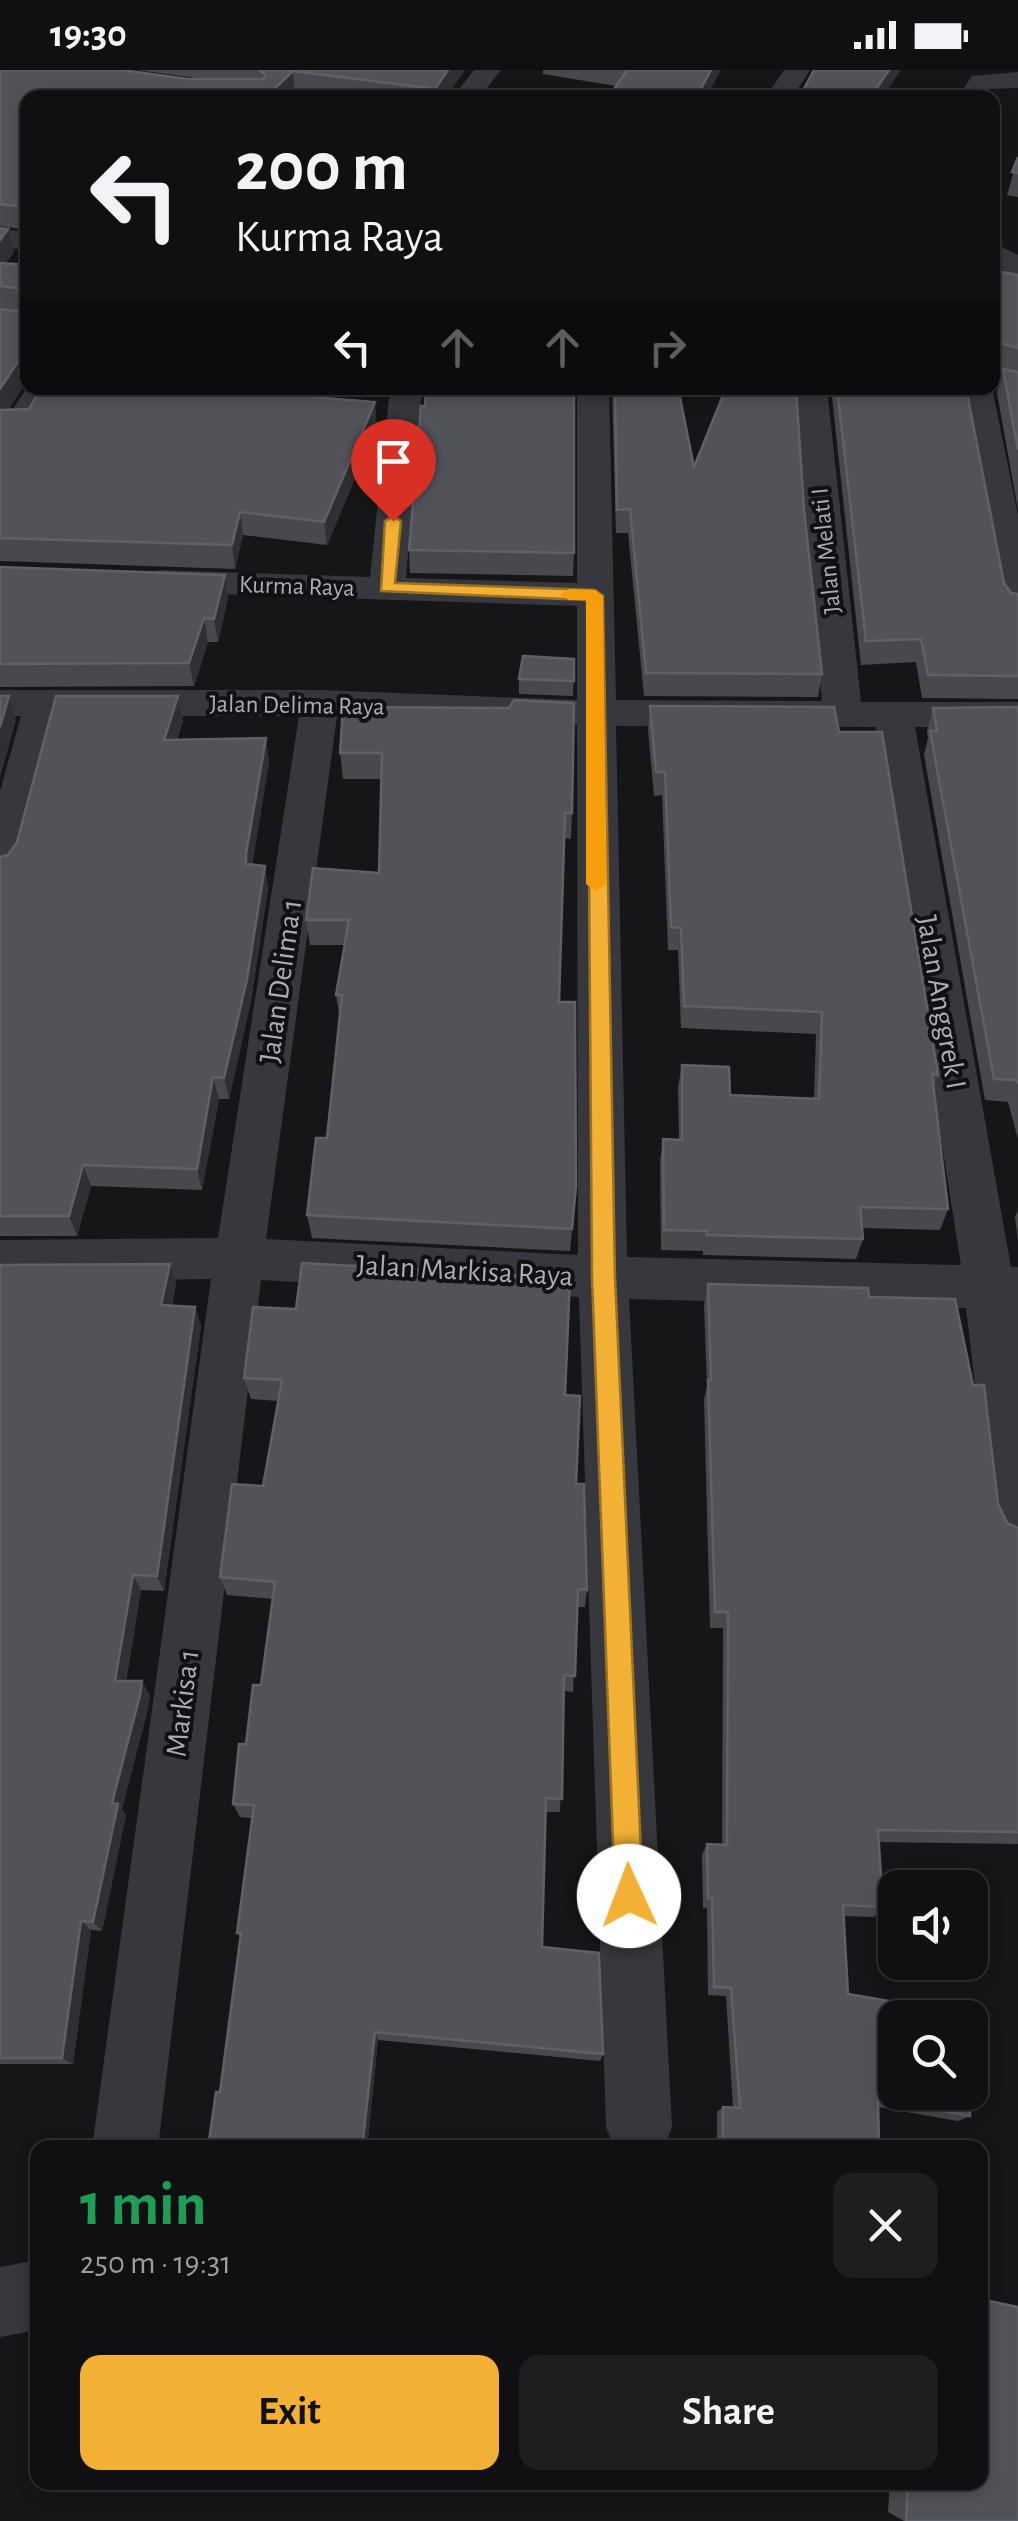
<!DOCTYPE html>
<meta charset="utf-8">
<style>
body{margin:0;font-family:"Alegreya Sans",sans-serif;background:#1e1e20;color:#f1f3f6;height:100vh;display:flex;flex-direction:column;font-size:38px;white-space:nowrap}
*{box-sizing:border-box;margin:0}
p{font-size:32px;color:#9c9d9f}
.icon{flex:none;width:55px;height:55px;fill:none;stroke:currentColor;stroke-width:2;stroke-linecap:round;stroke-linejoin:round}
.map{position:relative;flex:1;overflow:hidden}
.drawer{position:absolute;left:30px;top:2070px;width:958px;height:350px;display:flex;flex-direction:column;background:#101012;border-radius:20px;box-shadow:0 5px 15px #0003,0 0 0 2px #303032}
.drawer>*{flex:none}
.guide{position:absolute;left:20px;top:20px;width:980px;height:305px;border-radius:20px;box-shadow:0 5px 15px #0003,0 0 0 2px #303032;background:#101012;color:#f1f3f6;overflow:hidden}
.controls{position:absolute;left:878px;top:1800px;display:grid;gap:20px}
.controls a{display:grid;place-items:center;width:110px;height:110px;border-radius:20px;background:#101012;box-shadow:0 5px 15px #0003,0 0 0 2px #303032;font-size:50px}
.pin{position:absolute;display:grid;place-items:center;width:85px;height:85px;color:#fff;margin:-102px -42px;border-radius:50% 50% 50% 0;rotate:-45deg;box-shadow:0 0 10px #0007}
.pin .icon{rotate:45deg}
.me{position:absolute;width:110px;margin:-55px;rotate:358deg;stroke-linejoin:round;filter:drop-shadow(0 0 8px #0008)}
.turn{display:flex;align-items:center;gap:35px;height:210px;padding:0 50px;font-size:45px}
.turn .icon{width:130px;height:130px;stroke-width:2.5}
.turn b{display:block;font-size:70px;line-height:85px}
.lanes{display:flex;align-items:center;height:95px;padding:0 50px;background:#0003;justify-content:center;gap:50px;direction:ltr}
.lanes .off{opacity:.35}
.round{display:grid;place-items:center;flex:none;width:105px;height:105px;border-radius:20px;background:#1e1e20}
.summary{display:flex;align-items:center;justify-content:space-between;height:170px;padding:0 50px}
h1{font-size:60px;font-weight:700;line-height:75px;color:#1e9e55}
.primary-button{display:flex;gap:20px;margin-top:auto;padding:20px 50px}
.primary-button a{flex:1;height:115px;border-radius:20px;background:#f2b134;color:#111;font-size:40px;font-weight:700;line-height:115px;text-align:center}
.primary-button a+a{background:#1e1e20;color:#f1f3f6}
.status{display:flex;justify-content:space-between;align-items:center;height:70px;padding:0 50px;background:#101012;direction:ltr}
.status svg{height:28px;fill:currentColor}
.map>svg:first-child{display:block}
</style>
<div class="status"><b>19:30</b><svg viewBox="0 0 49 12"><path d="M0 12V9h3v3zM5 12V6h3v6zM10 12V3h3v9zM15 12V0h3v12zM26 1h20v11H26zM47 4h2v5h-2z"/></svg></div>
<div class="map">
<svg width="1018" height="2451" viewBox="0 0 1018 2451">
<rect width="100%" height="100%" fill="#161618"/>
<g fill="none" stroke-linecap="round" stroke-linejoin="round">
<path fill="#37383d" fill-rule="evenodd" d="M474 0H501L479 28H452Z
M784 0H810L792 28H765Z
M1018 2V18L989 19 984 28H957L972 6Z
M0 159 28 162V180L0 177Z
M992 172 1018 185V207L992 195Z
M28 316 58 318 32 361H8L3 354Z
M390 318H422L406 508 577 513V318H609L616 630 822 631 804 463 795 318H827L861 632H1018V658L915 657 1011 1197H1018V1476L999 1469 991 1451 966 1238 629 1229 672 2057 664 2078H614L606 2057 579 1227 261 1210 158 2078H92L211 1209 0 1212V1170L218 1168 299 646H60L21 794 15 804 0 809V721L21 646H0V620H320L577 630V536L160 522 147 519 142 511 147 503 160 500 370 507ZM337 646 577 655 578 1185 266 1169ZM616 656 876 657 961 1195 627 1187Z
M960 318H992L1018 445V546L1005 543 1000 535Z
M38 2190V2260L0 2267V2197Z"/>
</g>
<path fill="#47494d" d="M0 0 188 9H204L137 0H465L445 28H329L295 23 291 28H28V160L0 156Z
M543 0H721L616 16 543 4Z
M1018 87V127L1007 125Z
M0 158 8 159 14 182 5 194 28 195V314H25L8 340 29 339 41 318H328L324 328 377 356 327 475 243 465 235 499 0 491Z
M992 200 1018 205V440L997 323 1003 299 1009 300 993 296 992 297Z
M612 318H678L694 397 804 440 822 604 818 627 644 626 628 463H616Z
M831 318H966L1004 513 1011 523 1018 524V629L922 628 916 592 861 595Z
M425 336 574 483 573 506 410 503 409 480Z
M0 497 225 505 228 528 218 572H208L194 616 0 617Z
M574 589 573 626 519 624V609Z
M178 626 183 650 177 670 269 692 252 795 265 796 268 818 251 931 229 1029H219L202 1120 91 1116 77 1166H0V787L8 785Z
M650 636 839 662 938 1005 933 1018 948 1139 940 1160 862 1158 863 1169 856 1189 703 1185V1181L661 1180 660 1091 663 1069 679 1070 678 1017 682 995 730 1025 814 1029 816 964 681 958 678 880H668L662 725 654 726 648 660Z
M343 637 572 743 571 769 564 768 559 932 576 1116 570 1181 312 1168 307 1145 327 1068 340 949 336 925 345 875H310L306 850 379 803 382 709H343L340 683Z
M1018 637V1069L1008 1032 985 1030 924 685 928 668 927 661 933 638Z
M1018 1140V1170L1015 1147Z
M0 1195 176 1213 172 1236 195 1237 201 1256 164 1521 141 1520 126 1611 150 1625 148 1638 122 1739 126 1745 102 1861 91 1860 73 1994H0Z
M708 1214 869 1227 973 1315 998 1434 1007 1453 1018 1458V1774L879 1772 883 1837 874 1847 844 1846 848 1924 970 2046 958 2051 878 2037 879 2078H717V2042L723 2037 733 2038 726 1926 708 1925 707 1838H703L702 1785 707 1774 722 1775 723 1558H710L704 1330 707 1316 704 1235Z
M244 1308 565 1325 587 1520 585 1537H577L573 1622 564 1621 560 1742H546L542 1877 603 1984 600 1991 378 1970 367 2078H208L220 2022 241 1868 237 1863 252 1748 240 1747 233 1734 261 1615 273 1529 227 1525 220 1507 263 1416 278 1331 251 1329Z
M890 2412H980L1018 2451H904L888 2442Z"/>
<path fill="#2f3033" d="M448 0H465L445 28H435V19Z
M711 0H721L706 28H696Z
M889 0H901L882 28H870Z
M293 1 295 23 291 28H265Z
M8 159 14 182 0 201V170Z
M19 290 25 314 0 352V319Z
M316 318H328L314 350 312 327Z
M375 332 377 356 327 475 324 452Z
M240 442 243 465 235 499 232 475Z
M225 505 228 528 218 572 214 549Z
M204 548 208 572 194 616 189 593Z
M9 626 16 650 0 708V657Z
M178 626 183 650 169 693 164 670Z
M266 668 269 692 250 807 246 794V784Z
M265 796 268 818 251 931 229 1029 224 1008Z
M213 1007 219 1029 202 1120 197 1099Z
M83 1095 91 1116 77 1166 69 1146Z
M170 1194 176 1213 168 1254 161 1235Z
M195 1237 201 1256 164 1521 157 1506Z
M133 1505 141 1520 123 1625 115 1611Z
M142 1611 150 1625 148 1638 122 1739 126 1745 102 1861 93 1852 112 1733Z
M81 1851 91 1860 73 1994 62 1988Z
M375 1962 378 1970 367 2078H362Z"/>
<path fill="#525359" stroke="#5f6168" stroke-width="2.5" fill-rule="evenodd" d="M0 0H122L188 9H263L266 5 259 0H448L435 19 293 1 265 28H28V134L26 137 0 134Z
M627 0H711L696 28H608Z
M814 0H889L870 28H799Z
M1018 87V103L1012 102Z
M0 158 8 159 0 170Z
M0 193 28 195V291L19 290 0 319V239L25 242V219L0 216Z
M992 200 1018 205V278L996 272 994 291H992Z
M1003 299 1018 302V380Z
M41 318H316L312 327 375 332 324 452 240 442 232 475 0 468V340L29 339Z
M426 318H574V483L409 480 421 336H425Z
M615 318H678L694 397 726 318H796L804 440 822 604 646 603 630 439 617 440Z
M837 318H966L1004 513 1011 523 1018 524V606L928 605 921 569 866 571Z
M0 497 225 505 214 549 204 548 189 593 0 594Z
M523 586 574 589V611L519 609Z
M0 626H9L0 657Z
M56 626H178L164 670 266 668 246 784V794L265 796 247 909 224 1008 213 1007 197 1099 83 1095 69 1146H0V787L8 785 17 772Z
M514 630 574 633 572 743H565L559 932H575L576 1116 572 1159 307 1145 316 1068H327L342 925H336L349 850H306L313 798 379 803 382 683H340L343 637 509 638Z
M650 636 834 637 839 662H882L938 1005 932 1004 948 1139 860 1137 863 1169 707 1165V1161L664 1160 663 1069 682 1070V995L729 997 730 1025 819 1029 822 942 684 936 681 858 671 857 665 702H656Z
M1018 637V1014L1017 1010 994 1009 930 661H937L933 638Z
M302 1193 570 1208 565 1325 580 1326 576 1414H584L587 1520 578 1519 575 1606 564 1605 562 1729 546 1728 542 1877 599 1883 603 1984 375 1962 362 2078H208L216 2022H220L241 1863H237L254 1735 233 1734 239 1674H246L253 1615H261L275 1512 220 1507 232 1414 263 1416 282 1310 244 1308 253 1237 296 1239Z
M170 1194 161 1235 195 1237 157 1506 133 1505 115 1611H142L140 1625 112 1733 118 1734 93 1852 81 1851 62 1988H0V1195Z
M708 1214 868 1218 869 1227 955 1229 973 1315H984L998 1434 1007 1453 1018 1458V1762L878 1760 883 1837 843 1835 848 1924 970 1945V2046L878 2029 879 2078H723V2037L740 2038 731 1918 714 1917 712 1828H708L707 1774 727 1775 728 1542H715L708 1310H711ZM895 1948H970V2022H895Z
M980 2229 1018 2237V2451H906L908 2412H980Z"/>
<path fill="#f2b134" stroke="#9d7322" stroke-width="2.5" d="M393 446 401 451 395 513 595 520 603 526 615 1207 643 1826 639 1835 629 1840 619 1835 615 1826 592 1207 587 530 381 521 385 451Z"/>
<path fill="#f59e0b" d="M595 520 603 526 606 814 596 821 586 814V530H569L560 525 569 519Z"/>
<g text-anchor="middle" stroke-width="8" stroke-linejoin="round" paint-order="stroke">
<g font-size="25" fill="#a8adb8" stroke="#111113">
<text transform="translate(825 481) rotate(-96)" y="9">Jalan Melati I</text>
<text transform="translate(297 515) rotate(2)" y="9">Kurma Raya</text>
<text transform="translate(297 634) rotate(1)" y="9">Jalan Delima Raya</text>
</g>
<g font-size="30" fill="#a8adb8" stroke="#111113">
<text transform="translate(280 911) rotate(-82)" y="10">Jalan Delima 1</text>
<text transform="translate(942 932) rotate(80)" y="10">Jalan Anggrek I</text>
<text transform="translate(465 1200) rotate(3)" y="10">Jalan Markisa Raya</text>
<text transform="translate(182 1633) rotate(-83)" y="10">Markisa 1</text>
</g>
</g>
</svg>
<div class="controls">
<a><svg class="icon" aria-label="sound" viewBox="0 0 24 24"><path d="M4 9h4l5-4v14l-5-4H4zM17 9q2 3 0 6"/></svg></a>
<a><svg class="icon" aria-label="search" viewBox="0 0 24 24"><circle cx="10" cy="10" r="6"/><path d="M15 15l6 6"/></svg></a>
</div>
<div class="pin" style="left:393px;top:451px;background:#d93025"><svg class="icon" aria-label="arrive" viewBox="0 0 24 24"><path d="M6 21V4h12l-3 4 3 4H6"/></svg></div>
<svg class="me" style="left:629px;top:1826px" viewBox="-20 -20 40 40"><circle r="19" fill="#fff"/><path d="M0-13L10 11 0 6-10 11z" fill="#f2b134"/></svg>
<div class="guide">
<div class="turn"><svg class="icon" aria-label="left" viewBox="0 0 24 24"><path d="M17 20v-9H6M10 6l-5 5 5 5"/></svg><div><b>200 m</b>Kurma Raya</div></div>
<div class="lanes"><svg class="icon" aria-label="left" viewBox="0 0 24 24"><path d="M17 20v-9H6M10 6l-5 5 5 5"/></svg><svg class="icon off" aria-label="ahead" viewBox="0 0 24 24"><path d="M12 20V5M6 11l6-6 6 6"/></svg><svg class="icon off" aria-label="ahead" viewBox="0 0 24 24"><path d="M12 20V5M6 11l6-6 6 6"/></svg><svg class="icon off" aria-label="right" viewBox="0 0 24 24"><path d="M7 20v-9h11M14 6l5 5-5 5"/></svg></div>
</div>
<section class="drawer">
<div class="summary"><div><h1>1 min</h1><p>250 m · 19:31</p></div><a class="round"><svg class="icon" aria-label="close" viewBox="0 0 24 24"><path d="M6 6l12 12M18 6L6 18"/></svg></a></div>
<div class="primary-button"><a>Exit</a><a>Share</a></div>
</section>
</div>
